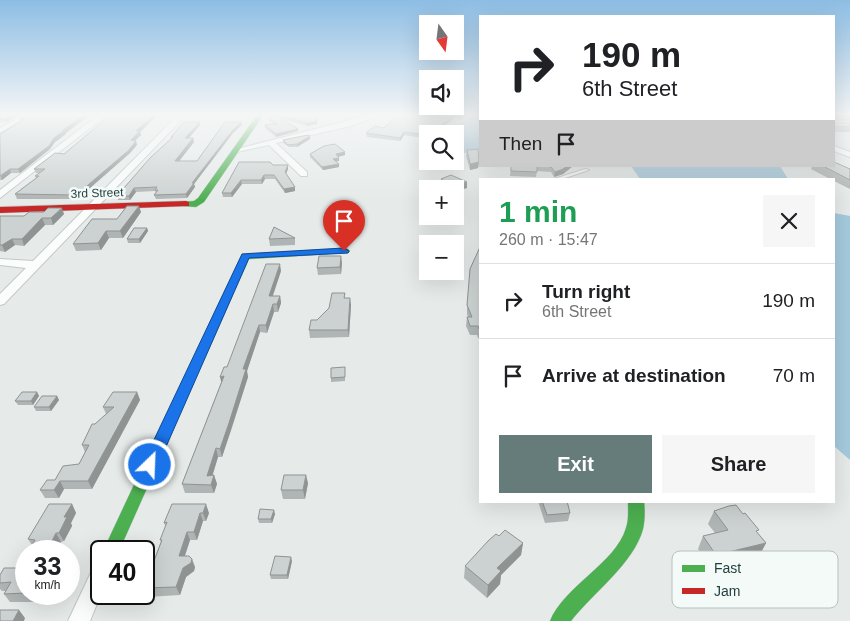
<!DOCTYPE html>
<meta charset="utf-8">
<style>
body{margin:0;font-family:Helvetica,sans-serif;background:#f6f6f6;color:#202124;height:100vh;display:flex;flex-direction:column;font-size:19px;white-space:nowrap}
*{box-sizing:border-box;margin:0}
p{font-size:16px;color:#757577}
.icon{flex:none;width:28px;height:28px;fill:none;stroke:currentColor;stroke-width:2;stroke-linecap:round;stroke-linejoin:round}
.map{position:relative;flex:1;overflow:hidden}
.drawer{position:absolute;left:479px;top:178px;width:356px;height:325px;display:flex;flex-direction:column;background:#fff;border-radius:0px;box-shadow:0 5px 20px #0002}
.drawer>*{flex:none}
.top-card{position:absolute;left:479px;top:15px;width:356px;height:152px;border-radius:0px;box-shadow:0 5px 20px #0002;background:#fff;color:#202124;overflow:hidden}
.needle{width:32px;rotate:166deg}
.buttons{position:absolute;left:419px;top:15px;display:grid;gap:10px}
.buttons a{display:grid;place-items:center;width:45px;height:45px;border-radius:0px;background:#fff;box-shadow:0 5px 20px #0002;font-size:25px}
.speed{position:absolute;left:15px;top:540px;display:flex;gap:10px;font-size:25px;font-weight:700;text-align:center}
.speed>*{display:grid;place-content:center;width:65px;height:65px;border-radius:50%;background:#fff;box-shadow:0 5px 20px #0002;line-height:1}
.speed small{font-size:12px;font-weight:400}
.speed .limit{border:2px solid #111;border-radius:8px;background:#fff;color:#111}
.pin{position:absolute;display:grid;place-items:center;width:42px;height:42px;color:#fff;margin:-51px -21px;border-radius:50% 50% 50% 0;rotate:-45deg;box-shadow:0 0 5px #0007}
.pin .icon{rotate:45deg}
.me{position:absolute;width:55px;margin:-28px;rotate:24deg;stroke-linejoin:round;filter:drop-shadow(0 0 4px #0008)}
.turn{display:flex;align-items:center;gap:18px;height:105px;padding:0 20px;font-size:22px}
.turn .icon{width:65px;height:65px;stroke-width:2.5}
.turn b{display:block;font-size:35px;line-height:42px}
.then{display:flex;align-items:center;height:48px;padding:0 20px;background:#0003;gap:10px;font-size:19px}
.round{display:grid;place-items:center;flex:none;width:52px;height:52px;border-radius:0px;background:#f6f6f6}
.head{display:flex;align-items:center;justify-content:space-between;height:85px;padding:0 20px}
h1{font-size:30px;font-weight:700;line-height:38px;color:#1e9e55}
.cta{display:flex;gap:10px;margin-top:auto;padding:10px 20px}
.cta a{flex:1;height:58px;border-radius:0px;background:#667c7b;color:#fff;font-size:20px;font-weight:700;line-height:58px;text-align:center}
.cta a+a{background:#f6f6f6;color:#202124}
ul{padding:0;list-style:none}
li{display:flex;align-items:center;gap:15px;height:75px;padding:0 20px;border-top:1px solid #e0e0e0}
li div{flex:1}
li b{display:block;font-size:19px}
li em{font-style:normal}
.map>svg:first-child{display:block}
</style>
<div class="map">
<svg width="850" height="621" viewBox="0 0 850 621">
<rect width="100%" height="100%" fill="#e6ebea"/>
<path fill="#a4cadd" d="M475 114H480V150L455 155V134H436C449 125 464 124 475 114Z
M631 166H780L788 179H640Z
M834 213 850 216V460L834 446Z"/>
<g fill="none" stroke-linecap="round" stroke-linejoin="round">
<defs>
<path id="lane" d="M585 169 589 170 562 179H554Z"/>
<path id="street" d="M24 114H32L0 133V128Z
M100 114H108L0 198V190Z
M179 114H187L4 304 0 305V294L26 268 0 265V259L33 261Z
M374 114H384L351 126 276 143 307 172V176H301L269 145 237 152 233 150Z
M834 146 850 152V157L834 151Z
M101 563V594L90 621H68L94 566Z"/>
<path id="fast" d="M258 114H264L204 202 196 207 183 206V202L194 201 198 198Z
M345 248 348 249 350 251 348 253 249 259 119 551H103L242 254Z
M628 501H644C645 510 645 520 643 529 634 563 593 593 571 621H550C564 586 616 563 626 528 629 519 628 510 628 501Z"/>
<path id="jam" d="M186 201 189 202V206L0 213V207Z"/>
</defs>
<use href="#lane" stroke="#c3c8c7" stroke-width="2"/>
<use href="#street" stroke="#c3c8c7" stroke-width="2"/>
<use href="#fast" stroke="#c1c9c8" stroke-width="1"/>
<use href="#jam" stroke="#c1c9c8" stroke-width="1"/>
<use href="#lane" fill="#fbfcfc" fill-rule="evenodd"/>
<use href="#street" fill="#fbfcfc" fill-rule="evenodd"/>
<use href="#fast" fill="#4caf50" fill-rule="evenodd"/>
<use href="#jam" fill="#c62828" fill-rule="evenodd"/>
</g>
<path fill="#afb5b4" d="M0 114H21L6 122H0Z
M28 114 66 133V134L55 142 50 149 20 173H11L2 180H0V134L21 121 20 119Z
M272 114H318L317 124 307 126 280 118 298 129V131L276 137 265 128V125L274 124 269 121V118Z
M399 114H466V116L461 120 454 118 428 134V139L404 135 400 141 367 137 366 133 384 128Z
M834 114H850V121L834 122 836 123H850V131L849 132H834Z
M241 122 242 125 233 133 194 184 195 187 187 198 156 199 154 195 156 193 155 191 136 192 130 200H118L117 196 172 139 171 137 200 125 189 138H193L194 142 179 161H197Z
M140 132 141 135 135 141H136L137 145 130 153 82 195 75 199H17L15 194 36 178 35 176 40 173H36L34 169 64 154Z
M310 139 297 147H289L283 143V140Z
M467 150 479 162 478 168 470 170 466 156Z
M345 152V155L338 157 339 161H336L339 164V167L323 170 310 157V154Z
M239 162 273 165H288V169L286 174 295 191 285 193 275 179H265L262 184H242L232 197H223L222 193Z
M511 166H573L563 174 554 177 551 172 537 171 536 177 510 176Z
M812 166H834L850 169V189L834 181V179H830L811 169Z
M441 179 467 182V188L455 191V189H447L441 185Z
M141 212 123 238H109L101 250 76 251 73 244 117 219Z
M64 214 53 225H45L24 246 15 245 5 252 0 251V216H24Z
M147 228 148 231 140 243H128L127 239Z
M295 238V245L270 246 269 239Z
M480 247V338H478L477 335H470L466 326 467 317H468L467 314V305Z
M342 263 341 274 318 275 317 268Z
M281 271 273 296H280L281 303 278 312H274L267 333 260 332 247 371 248 377 231 431 222 457H218L212 475H214L217 484 214 493H185L182 484 227 367Z
M345 293V298L351 305 349 337 310 338 309 330 317 320Z
M345 371V381L331 382V378Z
M37 392 39 396 33 405H18L15 401Z
M137 392 140 400 92 489H64L59 498H45L40 490 79 464 85 452 82 445 95 424 106 414 103 407Z
M57 396 59 400 51 411H36L34 407Z
M308 483 305 499H283L281 490Z
M538 501H568V505L570 513 568 521 545 523Z
M72 504 76 513 71 523 72 526 64 541 61 542 56 551H29L32 545 28 539Z
M172 504 209 513 206 521H203L197 540H190L185 556 195 567 194 571 186 577 180 595 147 597 144 590V587L161 541 160 540 166 527 164 523Z
M714 511 757 532 766 543 759 556 710 567 698 549 703 536 715 533 708 524Z
M275 514 272 523H259L258 519Z
M499 536 523 543 521 555 501 575 500 584 487 598 464 578 465 566Z
M292 561 288 579H271L270 575Z
M0 575 26 594H38L34 602H10L4 594 6 591H2L0 589Z"/>
<path fill="#8f9392" d="M14 114H21L6 122 5 119Z
M86 114H91L66 133V134L55 142 50 149 20 173 18 169 63 130Z
M155 114H159L140 132 141 135 132 143 131 140 136 131Z
M317 114H318L317 124 307 126V123Z
M465 114H466V116L461 120V117Z
M454 115V118L434 134H430Z
M200 122V125L185 142V138Z
M241 122 242 125 233 133 194 184 195 187 187 198 186 194 192 183 233 130Z
M298 129V131L276 137V134Z
M404 132V135L400 141V138Z
M310 136V139L297 147V144Z
M193 138 194 142 176 165 175 161Z
M136 141 137 145 130 153 82 195 75 199 73 195Z
M345 152V155L336 157V154Z
M339 158V161L334 162 333 159Z
M479 162 478 168 470 170V164Z
M339 164V167L323 170 322 167Z
M288 165V169L285 176V172Z
M567 166H573L563 174 554 177 555 172Z
M10 169 11 173 2 180 1 176Z
M264 175 265 179 262 184 261 180Z
M241 180 242 184 232 197 231 193Z
M467 182V188L455 191V189H451V186Z
M295 187V191L285 193 284 189Z
M134 188 136 192 130 200 129 196Z
M139 206 141 212 123 238 120 231Z
M62 208 64 214 53 225 51 218Z
M42 218 45 225 24 246 22 239Z
M147 228 148 231 140 243 139 239Z
M106 231 109 238 101 250 98 243Z
M12 239 15 245 5 252 2 245Z
M341 256 342 263 341 274 340 267Z
M280 264 281 271 270 303 269 296Z
M280 296 281 303 278 312 277 304Z
M350 298 351 305 349 337 348 330Z
M273 304 274 312 267 333 266 325Z
M259 325 260 332 247 371 248 377 222 457 220 449 243 369Z
M224 376 222 385 220 377Z
M37 392 39 396 33 405 31 401Z
M137 392 140 400 92 489 88 481Z
M57 396 59 400 51 411 49 407Z
M216 448 218 457 210 484 207 476Z
M214 475 217 484 214 493 211 485Z
M306 475 308 483 305 499 303 490Z
M60 481 64 489 59 498 54 490Z
M72 504 76 513 71 523 72 526 64 541 59 533 64 517Z
M206 504 209 513 206 521 203 513Z
M274 510 275 514 272 523 271 519Z
M200 513 203 521 197 540 194 532Z
M187 532 190 540 182 564 179 556Z
M56 533 61 542 56 551H47Z
M523 543 521 555 501 575 500 584 487 598 488 585 497 568Z
M766 543 759 556 710 567 716 555Z
M291 557 292 561 288 579 287 575Z
M192 559 195 567 194 571 186 577 180 595 176 587 183 568Z
M29 594H38L34 602Z
M19 610 25 618 24 621H13Z"/>
<path fill="#ccd2d1" stroke="#8f9392" d="M0 114H14L5 119H0Z
M28 114H86L63 130H65L54 138 49 146 18 169H10L0 176V134L24 119H20Z
M112 114H155L136 131H140L131 140 136 141 129 150 81 191 73 195 15 194 39 176H35L45 169H34L55 153 64 154Z
M272 114H274L298 129 276 134 265 125 277 124 269 118Z
M276 114H317L316 121 307 123Z
M399 114H465L461 117 454 115 430 134H428V135L404 132 400 138 366 133 375 126 384 128Z
M834 114H850V116H835L834 122 836 123H850V127L835 126H834Z
M184 122H200L185 138H193L175 161H197L225 122H241L233 130 192 183H194L186 194 154 195 158 190H155L157 187 134 188 129 196H117L150 158 173 137H171Z
M308 135 310 136 297 144 288 145 283 140Z
M335 144 345 152 336 154 339 158 333 159 339 164 322 167 310 154 324 146Z
M478 149 479 162 470 164 467 150Z
M239 162H270L273 165H288L285 172 295 187 284 189 274 175H264L261 180H241L231 193H222Z
M834 162 850 169V180L823 166H834Z
M511 166H537V172L511 171Z
M546 166H567L563 169 555 172 551 167Z
M451 175 467 182 451 186 441 179Z
M127 206H139L120 231H106L98 243 73 244 92 219H117Z
M48 208H62L51 218H42L22 239H12L2 245H0V216H24L29 212H44Z
M274 227 295 238 269 239Z
M134 228H147L139 239H127Z
M480 247V329H479L478 326H470L467 317H472L467 305 470 269Z
M319 256H341L340 267 317 268Z
M266 264H280L269 296H280L277 304H273L266 325H259L243 369H246L229 423 220 449 216 448 207 476 214 475 211 485 182 484 224 376 220 377 224 367H227Z
M332 293H345L344 298H350L348 330H309L311 320H317L329 308Z
M345 367V377L331 378V368Z
M22 392H37L31 401H15Z
M113 392H137L88 481H60L54 490H40L47 480H55L63 466 79 464 89 445H82L92 424H95L114 407H103Z
M42 396H57L49 407H34Z
M284 475H306L303 490H281Z
M542 501H567L570 513 547 515Z
M49 504H72L64 517H67L59 533H56L47 551H29L35 540 28 539Z
M172 504H206L203 513H200L194 532H187L179 556H189L192 559 191 563 183 568 176 587 144 588V587L162 540H160L167 522 164 523Z
M736 505 743 514 745 513 759 530 756 531 766 543 716 555 703 536 728 530 714 511 729 506Z
M260 509 274 510 271 519H258Z
M505 530 523 543 497 568 501 571 488 585 465 566 489 540 496 534 499 536Z
M26 556V593L4 594 11 582 0 583V575L4 568H20Z
M275 556 291 557 287 575H270Z
M0 610H19L13 621H0Z"/>
<linearGradient id="sky" x2="0" y2="1"><stop stop-color="#8dbde4"/><stop offset="0.57" stop-color="#f4f6f6"/><stop offset="1" stop-color="#f4f6f6" stop-opacity="0"/></linearGradient>
<rect width="850" height="201" fill="url(#sky)"/>
<path fill="#1a73e8" stroke="#114b97" d="M344 248 349 251 348 253 249 258 158 465 155 469 150 471 144 469 142 465 242 254Z"/>
<g text-anchor="middle" stroke-width="5" stroke-linejoin="round" paint-order="stroke">
<g font-size="12" fill="#21413f" stroke="#f4faf8">
<text transform="translate(97 193) rotate(-2)" y="4">3rd Street</text>
</g>
</g>
<rect x="672" y="551" width="166" height="57" rx="8" fill="#f4faf8" stroke="#b5c2c0" stroke-width="1"/>
<rect x="682" y="565" width="23" height="7" fill="#4caf50"/>
<rect x="682" y="588" width="23" height="6" fill="#c62828"/>
<g font-size="14" fill="#21413f">
<text x="714" y="573">Fast</text>
<text x="714" y="596">Jam</text>
</g>
</svg>
<div class="buttons">
<a><svg class="needle" viewBox="-14 -14 28 28"><path d="M0-13l5 13h-10z" fill="#e53935"/><path d="M0 13l5-13h-10z" fill="#757577"/></svg></a>
<a><svg class="icon" aria-label="sound" viewBox="0 0 24 24"><path d="M4 9h4l5-4v14l-5-4H4zM17 9q2 3 0 6"/></svg></a>
<a><svg class="icon" aria-label="search" viewBox="0 0 24 24"><circle cx="10" cy="10" r="6"/><path d="M15 15l6 6"/></svg></a>
<a>+</a>
<a>−</a>
</div>
<div class="speed"><div>33<small>km/h</small></div><div class="limit">40</div></div>
<div class="pin" style="left:344px;top:251px;background:#d93025"><svg class="icon" aria-label="arrive" viewBox="0 0 24 24"><path d="M6 21V4h12l-3 4 3 4H6"/></svg></div>
<svg class="me" style="left:150px;top:465px" viewBox="-20 -20 40 40"><circle r="17" fill="#1a73e8" stroke="#fff" stroke-width="3"/><path d="M0-11L8 9 0 5-8 9z" fill="#fff"/></svg>
<div class="top-card">
<div class="turn"><svg class="icon" aria-label="right" viewBox="0 0 24 24"><path d="M7 20v-9h11M14 6l5 5-5 5"/></svg><div><b>190 m</b>6th Street</div></div>
<div class="then">Then<svg class="icon" aria-label="arrive" viewBox="0 0 24 24"><path d="M6 21V4h12l-3 4 3 4H6"/></svg></div>
</div>
<section class="drawer">
<div class="head"><div><h1>1 min</h1><p>260 m · 15:47</p></div><a class="round"><svg class="icon" aria-label="close" viewBox="0 0 24 24"><path d="M6 6l12 12M18 6L6 18"/></svg></a></div>
<ul>
<li><svg class="icon" aria-label="right" viewBox="0 0 24 24"><path d="M7 20v-9h11M14 6l5 5-5 5"/></svg><div><b>Turn right</b><p>6th Street</p></div><em>190 m</em></li>
<li><svg class="icon" aria-label="arrive" viewBox="0 0 24 24"><path d="M6 21V4h12l-3 4 3 4H6"/></svg><div><b>Arrive at destination</b></div><em>70 m</em></li>
</ul>
<div class="cta"><a>Exit</a><a>Share</a></div>
</section>
</div>
